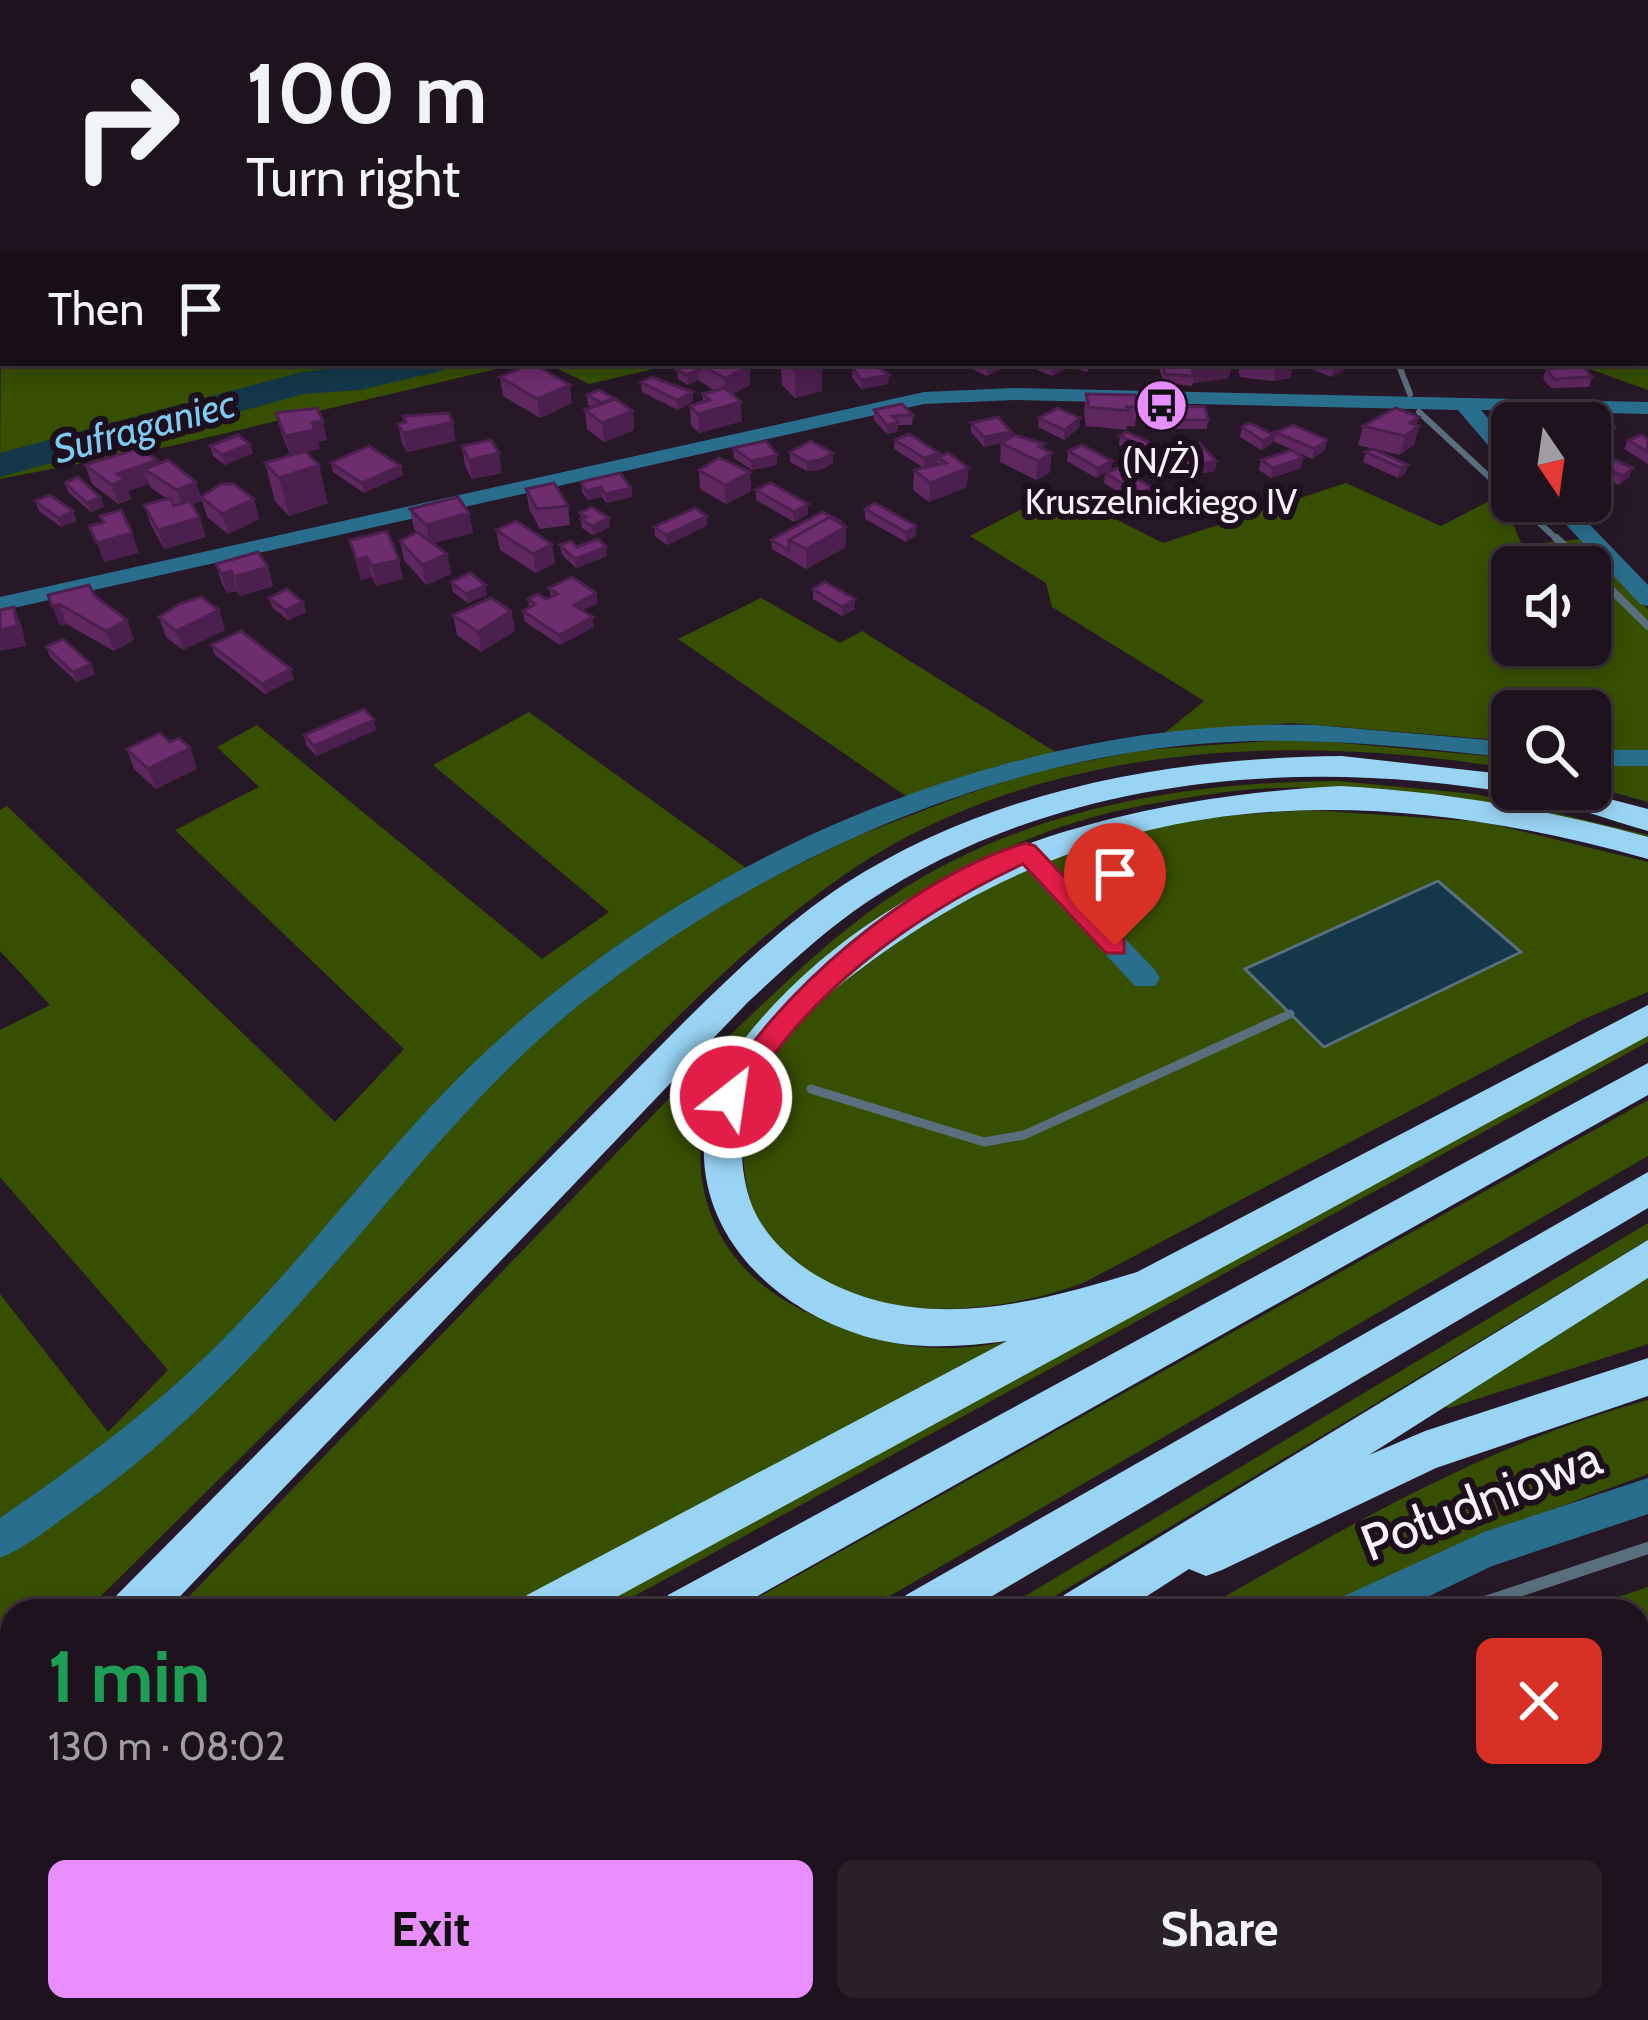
<!DOCTYPE html>
<meta charset="utf-8">
<style>
body{margin:0;font-family:Cabin,sans-serif;background:#2a202a;color:#f1f3f6;height:100vh;display:flex;flex-direction:column;font-size:45px;white-space:nowrap}
*{box-sizing:border-box;margin:0}
p{font-size:39px;color:#a09ea4}
.icon{flex:none;width:66px;height:66px;fill:none;stroke:currentColor;stroke-width:2;stroke-linecap:round;stroke-linejoin:round}
.map{position:relative;flex:1;overflow:hidden}
.panel{position:absolute;left:0px;top:1599px;width:1650px;height:423px;display:flex;flex-direction:column;background:#1d121d;border-radius:36px 36px 0 0;box-shadow:0 6px 18px #0003,0 0 0 3px #3b323b}
.panel>*{flex:none}
.top-card{position:absolute;left:0px;top:0px;width:1650px;height:366px;box-shadow:0 6px 18px #0003,0 0 0 3px #3b323b;background:#1d121d;color:#f1f3f6;overflow:hidden}
.needle{width:78px;rotate:167deg}
.buttons{position:absolute;left:1491px;top:402px;display:grid;gap:24px}
.buttons a{display:grid;place-items:center;width:120px;height:120px;border-radius:18px;background:#1d121d;box-shadow:0 6px 18px #0003,0 0 0 3px #3b323b;font-size:60px}
.pin{position:absolute;display:grid;place-items:center;width:102px;height:102px;color:#fff;margin:-123px -51px;border-radius:50% 50% 50% 0;rotate:-45deg;box-shadow:0 0 12px #0007}
.pin .icon{rotate:45deg}
.me{position:absolute;width:132px;margin:-66px;rotate:30deg;stroke-linejoin:round;filter:drop-shadow(0 0 9px #0008)}
.turn{display:flex;align-items:center;gap:42px;height:252px;padding:0 48px;font-size:54px}
.turn .icon{width:156px;height:156px;stroke-width:2.5}
.turn b{display:block;font-size:84px;line-height:102px}
.then{display:flex;align-items:center;height:114px;padding:0 48px;background:#0003;gap:24px;font-size:45px}
.round{display:grid;place-items:center;flex:none;width:126px;height:126px;border-radius:18px;background:#2a202a}
.headline{display:flex;align-items:center;justify-content:space-between;height:204px;padding:0 48px}
h1{font-size:72px;font-weight:700;line-height:90px;color:#1e9e55}
.primary-button{display:flex;gap:24px;margin-top:auto;padding:24px 48px}
.primary-button a{flex:1;height:138px;border-radius:18px;background:#e88eff;color:#111;font-size:48px;font-weight:700;line-height:138px;text-align:center}
.primary-button a+a{background:#2a202a;color:#f1f3f6}
.map>svg:first-child{display:block}
</style>
<div class="map">
<svg width="1648" height="2020" viewBox="0 0 1648 2020">
<rect width="100%" height="100%" fill="#271827"/>
<path fill="#374f01" fill-rule="evenodd" d="M1514 0H1648V390L1573 363H1647V3H1511Z
M3 49V363H522L171 446 0 479Z
M546 363H679L589 384Z
M1346 483 1441 526 1493 499 1506 507 1522 545 1582 539 1648 609V750H1590V711H1512V741L1291 723 1162 735 1204 701 1052 607 1046 583 970 536 1058 490 1163 543ZM1512 567H1590V645H1512Z
M761 598 840 643 862 631 1057 753 913 801 678 639Z
M529 712 753 873 617 954 147 1419 0 1526V1294L108 1432 168 1370 0 1177V1030L50 1005 0 951V810L7 806 335 1122 404 1049 175 830 259 787 217 747 257 725 542 959 609 912 433 765Z
M1296 739 1512 758V769C1291 732 1039 742 847 873 723 958 622 1076 517 1182 374 1326 230 1468 86 1611H12V1683L0 1694V1555L174 1431 508 1057 632 961 753 887 852 838 956 798 1029 773 1143 750Z
M1590 764H1648V802L1590 786Z
M1338 781 1475 794 1648 835V842C1573 830 1499 818 1424 806 1389 800 1352 790 1317 788 1261 785 1200 795 1145 805 1007 831 884 903 785 1001 729 1057 684 1117 706 1199 721 1253 756 1287 804 1311 874 1345 937 1358 1013 1340L510 1611H175L731 1034C780 988 828 940 883 902 1017 810 1179 782 1338 781Z
M1312 810 1484 822 1648 862V992L1582 1020 1085 1282C974 1326 768 1332 745 1176 740 1143 747 1099 765 1070 835 959 972 876 1096 840 1165 819 1240 814 1312 810Z
M1648 1029V1042L607 1611H575Z
M1648 1100V1156L864 1611H734Z
M1648 1223V1240L1030 1611H1000Z
M1648 1276V1344L1449 1408 1436 1403Z
M1648 1400V1474L1457 1545 1321 1611H1200C1342 1529 1489 1443 1648 1400Z
M1648 1587V2020H891L906 2010H1638V1611H1576Z
M21 2010H177L159 2020H3Z"/>
<path fill="#143849" stroke="#596f7e" stroke-width="3" d="M1438 881 1521 952 1324 1047 1245 969Z"/>
<g fill="none" stroke-linecap="round" stroke-linejoin="round">
<path stroke="#596f7e" stroke-width="4.5" d="M1599 0 1609 3"/>
<path stroke="#596f7e" stroke-width="6" d="M1398 363 1410 394
M1419 412 1512 498
M1515 501 1559 541"/>
<path stroke="#596f7e" stroke-width="8" d="M1556 538 1588 567
M1590 569 1648 626"/>
<path stroke="#596f7e" stroke-width="9" d="M811 1089 984 1142 1024 1135 1290 1014"/>
<path stroke="#596f7e" stroke-width="12" d="M1458 1611 1648 1548
M783 2020 798 2010"/>
<path fill="#143849" fill-rule="evenodd" d="M1584 0H1610V3H1584Z
M380 363H448L442 371 360 390 304 394 0 477V453L302 372Z"/>
<path stroke="#918591" stroke-width="3" stroke-dasharray="4.5 4.5" stroke-linecap="butt" d="M677 0 681 3"/>
<path stroke="#918591" stroke-width="8" stroke-dasharray="12 12" stroke-linecap="butt" d="M1453 2010 1464 2020"/>
<path fill="#2a6e8d" fill-rule="evenodd" d="M97 0H111L113 3H99Z
M1014 388 1648 402V414L1481 410 1512 446V465L1504 464 1458 410 1014 400 924 404 0 611V597L924 392Z
M1544 501H1567L1648 585V606L1640 604Z
M1314 725 1512 742V758C1404 746 1296 734 1187 745 977 766 759 865 593 994 514 1055 448 1130 384 1206 289 1318 196 1425 76 1509 52 1526 27 1547 0 1558V1518C83 1461 162 1403 232 1330 323 1237 399 1130 495 1043 711 846 1022 717 1314 725Z
M1590 750H1648V766H1590Z
M1026 843 1036 845 1155 970 1160 978 1155 986H1135L1016 859 1012 852 1016 845Z
M1648 1478V1514L1492 1566 1398 1611H1336L1342 1597 1484 1532Z
M675 2010H733L729 2020H671Z"/>
<path fill="#99d4f4" fill-rule="evenodd" d="M1342 756 1512 775V789H1571L1648 809V831C1605 819 1559 801 1517 794 1298 756 1057 776 867 902 824 931 786 967 748 1002L166 1611H110L117 1595 683 1023C733 974 784 924 843 885 993 789 1167 758 1342 756Z
M1341 786C1447 792 1545 809 1648 837V859C1381 784 1130 782 894 945 844 980 780 1027 754 1084 739 1119 738 1164 750 1200 760 1231 787 1257 814 1274 916 1335 1030 1305 1137 1272L1648 1005V1036L591 1611H520L527 1595 1007 1341C962 1347 916 1350 871 1338 725 1297 646 1155 754 1027 899 855 1127 797 1341 786Z
M1648 1063V1095L731 1611H661L668 1595Z
M1648 1172V1208L967 1611H899L906 1595Z
M1648 1240V1278L1369 1455 1425 1431 1648 1358V1396L1436 1468 1222 1570 1206 1576 1189 1569 1124 1611H1057L1064 1595Z
M12 1702V1757L0 1762V1707Z
M12 1872V1926L0 1930V1877Z
M12 1956V2010H18L0 2017V1961Z
M203 2010H270L266 2020H198Z
M387 2010H453L449 2020H382Z"/>
</g>
<path fill="#5e275f" d="M898 0H933L938 3H898Z
M1037 0H1108L1101 3H1037Z
M1177 0H1215V3H1182Z
M697 363 750 366V385L732 394 742 421 699 433 691 425 690 406 703 402V394L715 391 698 380 688 385 678 379 677 370 697 369Z
M767 363H822V391L795 398 782 385 781 367 777 368Z
M967 363H1007L1006 366 987 376 966 366Z
M1028 363H1090L1087 372 1070 366 1052 376 1028 366Z
M1160 363H1232L1229 378 1193 383 1192 386 1164 383 1159 368Z
M1237 363H1293L1290 378 1273 381 1240 377Z
M1308 363H1345L1343 371 1331 377 1307 367Z
M853 368 889 375 888 384 861 389 852 377Z
M1546 369 1592 377 1589 387 1551 388 1543 379Z
M500 377 572 403 540 418 503 396Z
M641 382 693 401 678 410 642 392Z
M1086 394 1137 407 1135 426H1127L1126 430 1086 426 1084 413Z
M587 395 633 411 634 430 604 442 587 429 585 410 593 407 588 405Z
M1165 406 1208 420 1207 429H1173L1164 416Z
M874 410 913 415 912 425H898L897 432 887 434 874 420Z
M1565 412 1615 428 1608 447H1590V423H1562Z
M276 413 327 440 318 441 320 449 306 452 328 503 289 516 275 501 265 463 290 455 281 432Z
M403 416 456 441 407 452 402 443 398 424 404 423Z
M1039 418H1080L1079 428 1064 440 1038 427Z
M971 423 1011 432V438L1044 444V449L1050 472 1036 480 1000 462 1001 443 984 447 971 432Z
M1417 425 1419 426 1414 445 1399 455 1358 445 1363 426Z
M1242 427 1272 444 1261 450 1240 437Z
M1275 432 1325 450 1312 459 1273 441Z
M1120 436 1159 447 1157 457 1150 460 1119 445Z
M1648 439V464L1624 449 1628 440Z
M895 440 939 456 967 487 929 502 913 490 914 470 937 465V463L924 468 894 449Z
M1199 442 1216 461 1215 471 1186 476 1175 462 1177 453H1198Z
M210 446 253 453 225 465 213 456Z
M462 446 502 473 472 479 465 466Z
M733 448 777 465 752 470 734 458Z
M1068 451 1112 461 1096 478 1067 461Z
M790 452 833 453V463L820 470 807 471 790 462Z
M1366 452 1408 465 1405 474 1398 478 1363 462Z
M1590 458 1629 477 1619 485 1590 473Z
M157 460 158 464 196 482 202 501 192 505 206 537 164 549 151 525 144 505 167 499 151 488 149 484 128 491 131 499 118 504 92 484 85 465Z
M1261 460 1301 468 1271 478 1259 470Z
M331 463 401 466 403 475 364 493 333 472Z
M699 470 750 472 751 491 726 504 700 489Z
M1105 473 1153 488 1151 497 1137 503 1104 483Z
M581 482 631 488 632 497 606 503 602 497 588 500 582 492Z
M65 483 100 497 104 507 91 512 68 492Z
M526 489 568 506 570 525 540 529 529 509Z
M756 490 808 514 794 522 756 500Z
M201 497 254 499 259 519 228 534 207 517Z
M35 501 73 511 76 521 61 527 39 511Z
M410 509 469 513 473 533 432 543 447 554 451 574 426 585 404 560 400 541 419 534 414 529Z
M865 509 916 526V536L906 542 865 519Z
M580 513 610 527 593 535 582 528Z
M840 524 846 547 806 569 772 549 771 540Z
M707 525 667 545 655 536 654 527Z
M496 530 555 563 536 573 500 550Z
M350 540 403 579 376 586 372 577 361 580Z
M560 545 577 547 607 556 576 568 562 555Z
M216 564 268 567 273 586 240 596 237 591 227 593 222 584Z
M451 582 487 595 468 603 453 592Z
M549 588 596 593 598 603 583 610 594 627 560 645 524 621 523 611 529 608 528 599H546L551 597Z
M813 589 855 599V609L842 616 813 599Z
M48 595H94L127 620 134 640 114 651 66 624 60 625Z
M269 598 303 602 306 612 288 620 272 607Z
M219 610 225 630 183 650 166 637 159 617Z
M511 611 515 631 481 652 457 635 453 615Z
M211 645 294 679 265 694 215 655Z
M46 647 95 674 77 682 50 657Z
M374 720 376 730 316 756 306 745 304 735Z
M170 742 190 748 197 769 156 789 134 769 127 749Z"/>
<path fill="#4c204e" d="M350 0H362L363 3H333Z
M837 0H852V3H831Z
M1127 0H1144L1138 3H1126Z
M1198 0H1215V3H1197Z
M1311 0H1338L1337 3H1310Z
M1464 0H1508L1497 3H1463Z
M822 363V391L795 398V370Z
M988 363H1007L1006 366 987 376Z
M1053 363H1071L1070 366 1052 376Z
M1205 363H1232L1229 378 1193 383 1194 364Z
M1277 363H1293L1290 378 1273 381Z
M1343 363H1345L1343 371 1331 377 1334 368Z
M750 366V385L726 397 725 378Z
M697 370 698 380 688 385 687 375Z
M889 375 888 384 861 389V380Z
M570 385 572 403 540 418 537 399Z
M693 392V401L678 410 677 400Z
M741 402 742 421 699 433 698 414Z
M633 411 634 430 604 442 602 423Z
M1419 417 1416 428 1419 426 1414 445 1399 455 1410 423Z
M1080 418 1079 428 1064 440 1065 430Z
M323 421 327 440 318 441 320 449 290 455 285 436 312 423Z
M453 422 456 441 407 452 403 433Z
M898 422 897 432 887 434V425Z
M1011 432 1010 441 984 447V437Z
M1274 435 1272 444 1261 450 1263 441Z
M1327 440 1325 450 1312 459 1315 449Z
M250 444 253 453 225 465 222 455Z
M1044 444 1043 458 1052 453 1050 472 1036 480 1039 447Z
M1159 447 1157 457 1150 460 1151 450Z
M499 453 502 473 472 479 469 460Z
M833 453V463L820 470 807 471V462Z
M939 453 937 463 924 468V458Z
M777 455V465L752 470 751 461Z
M1303 458 1301 468 1271 478 1273 468Z
M157 460 163 479 144 469 149 484 128 491 131 499 118 504 112 485 117 474Z
M1112 461 1111 470 1096 478 1098 468Z
M1216 461 1215 471 1186 476 1187 466Z
M319 465 328 503 289 516 279 478Z
M1408 465 1405 474 1398 478 1401 468Z
M401 466 403 475 364 493 362 483Z
M969 468 967 487 929 502 930 483Z
M1633 468 1629 477 1619 485 1623 476Z
M750 472 751 491 726 504 725 485Z
M196 482 202 501 183 509 177 490Z
M601 487 602 497 588 500 586 491Z
M631 488 632 497 606 503 605 494Z
M1153 488 1151 497 1137 503 1139 493Z
M100 497 104 507 91 512 87 503Z
M254 499 259 519 228 534 222 514Z
M808 504V514L794 522V512Z
M73 511 76 521 61 527 58 518Z
M469 513 473 533 430 544 426 525Z
M707 516V525L667 545 666 535Z
M200 518 206 537 164 549 158 530Z
M609 518 610 527 593 535 592 526Z
M840 521V531L846 527V547L806 569V549Z
M916 526V536L906 542V532Z
M132 533 139 553 104 562 97 543Z
M552 544 555 563 536 573 533 554Z
M606 547 607 556 576 568 575 559Z
M447 554 451 574 426 585 422 565Z
M367 557 372 577 361 580 356 560Z
M399 560 403 579 376 586 372 566Z
M268 567 273 586 240 596 234 577Z
M231 571 237 591 227 593 221 574Z
M486 585 487 595 468 603 466 594Z
M596 593 598 603 575 614 574 605Z
M855 599V609L842 616V607Z
M303 602 306 612 288 620 285 610Z
M59 604 66 624 60 625 52 606Z
M14 607 22 627 26 646 0 651V630Z
M219 610 225 630 183 650 176 631Z
M511 611 515 631 481 652 478 632Z
M593 617 594 627 560 645 559 635Z
M127 620 134 640 114 651 106 631Z
M91 664 95 674 77 682 73 672Z
M291 669 294 679 265 694 262 684Z
M374 720 376 730 316 756 314 746Z
M190 748 197 769 156 789 148 769Z"/>
<path fill="#6d2d6f" stroke="#4c204e" stroke-width="3" d="M183 0H209L211 3H186Z
M414 0H452L455 3H417Z
M593 0H616L617 1 595 3Z
M916 0H933L938 3H924Z
M1052 0H1088L1091 2 1057 3Z
M1260 0H1291L1300 3H1268Z
M532 363 570 385 537 399 500 377Z
M697 363H743L750 366 725 378Z
M787 363H822L795 370Z
M866 363H873L889 375 861 380 853 368Z
M1162 363H1190L1194 376 1165 374Z
M1322 363H1343L1334 368Z
M689 364 699 370 687 375 677 370Z
M1584 367 1592 377 1554 379 1546 369Z
M652 377 693 392 677 400 641 382Z
M725 388 741 402 698 414 690 406 710 400 703 394Z
M599 390 614 398 602 403 587 395Z
M1086 394 1135 395 1137 407H1127L1129 411 1089 407Z
M615 399 633 411 602 423 585 410Z
M902 404 913 415 892 416 898 422 887 425 874 410Z
M1165 406 1205 407 1208 420H1175Z
M317 408 323 421 312 423 315 430 285 436 276 413Z
M1058 408 1080 418 1065 430 1039 418Z
M1396 408 1419 417 1410 423 1419 426 1405 436 1363 426Z
M1565 412H1606L1615 428H1590V423H1574Z
M448 413 453 422 403 433 398 424 406 422 403 416Z
M998 417 1011 432 984 437 971 423Z
M1250 423 1274 435 1263 441 1242 427Z
M1293 425 1327 440 1315 449 1275 432Z
M1127 432 1159 447 1151 450 1120 436Z
M909 434 939 453 924 458 895 440Z
M238 435 250 444 222 455 210 446Z
M1015 435 1044 444 1039 447 1052 453 1038 461 1001 443Z
M1642 435 1648 439V452L1628 440Z
M491 440 499 453 469 460 462 446Z
M766 441 777 455 751 461 733 448Z
M811 441 833 453 820 460 807 462 790 452Z
M1199 442 1216 461 1187 466 1177 453H1202Z
M1082 445 1112 461 1098 468 1068 451Z
M369 446 401 466 362 483 331 463Z
M140 448 157 460 117 474 125 479 112 485 85 465Z
M1373 449 1408 465 1401 468 1366 452Z
M1292 450 1303 458 1273 468 1261 460Z
M305 451 319 465 279 478 265 463Z
M948 453 969 468 930 483 914 470 946 463 938 457Z
M1597 453 1633 468 1623 476 1590 462V458Z
M719 458 750 472 725 485 699 470Z
M168 460 196 482 177 490 144 469Z
M1118 468 1153 488 1139 493 1105 473Z
M620 473 631 488 605 494 601 487 586 491 581 482Z
M78 477 100 497 87 503 65 483Z
M554 483 568 506 537 509 526 489Z
M771 483 808 504 794 512 756 490Z
M221 484H234L254 499 222 514 201 497Z
M50 495 73 511 58 518 35 501Z
M458 497 469 513 426 525 410 509Z
M170 498 174 506 190 501 200 518 158 530 144 505Z
M875 503 916 526 906 532 865 509Z
M592 507 609 518 592 526 581 519 586 517 580 513Z
M695 508 707 516 666 535 654 527Z
M121 510 132 533 97 543 89 526 104 522 100 516Z
M822 512 840 521 838 522 830 517 789 540V550L771 540Z
M830 517 846 527 806 549 789 540Z
M516 521 552 544 533 554 496 530Z
M387 531 399 560 372 566 367 557 356 560 350 540Z
M417 532 447 554 422 565 400 541Z
M598 539 606 547 575 559 560 545 571 541 577 547Z
M258 552 268 567 234 577 231 571 221 574 216 564Z
M470 573 486 585 466 594 451 582Z
M572 577 596 593 574 605 593 617 559 635 523 611 535 604 528 599 538 594 546 599 558 594 549 588Z
M825 582 855 599 842 607 813 589Z
M89 585 94 595 127 620 106 631 59 604 52 606 48 595Z
M287 589 303 602 285 610 269 598Z
M201 597 219 610 176 631 159 617 179 604Z
M491 598 511 611 478 632 453 615Z
M14 607 17 626 0 630V610Z
M241 631 291 669 262 684 211 645Z
M63 639 91 664 73 672 46 647Z
M364 709 374 720 314 746 304 735Z
M160 733 170 742 179 738 190 748 148 769 127 749Z"/>
<path fill="#e11d48" stroke="#92132f" stroke-width="3" d="M1026 843 1035 846 1124 940V953H1106L1023 864C911 916 802 995 741 1105H721L717 1097C772 995 914 875 1026 843Z"/>
<defs>
<symbol id="bus-disc" viewBox="-11 -11 22 22"><circle r="9.5" fill="#e88eff" stroke="#1d0f1d"/><path d="M-5-6H5V4H4V6H2V4H-2V6H-4V4H-5ZM-3.5-4V0h7V-4ZM-3.5 1.2v1.5H-2V1.2ZM2 1.2v1.5H3.5V1.2Z" fill="#111"/></symbol>
</defs>
<g fill-rule="evenodd">
<use href="#bus-disc" x="1132" y="376" width="59" height="59"/>
</g>
<g text-anchor="middle" stroke-width="12" stroke-linejoin="round" paint-order="stroke">
<g font-size="36" fill="#faf0f9" stroke="#1d0f1d">
<text x="1161" y="473">(N/Ż)<tspan x="1161" dy="41">Kruszelnickiego IV</tspan></text>
</g>
<g font-size="39" font-style="italic" fill="#7dcbf0" stroke="#1d0f1d">
<text transform="translate(144 426) rotate(-15)" y="14">Sufraganiec</text>
</g>
<g font-size="51" fill="#faf0f9" stroke="#1d0f1d">
<text transform="translate(1481 1500) rotate(-21)" y="18">Południowa</text>
</g>
</g>
</svg>
<div class="buttons">
<a><svg class="needle" viewBox="-14 -14 28 28"><path d="M0-13l5 13h-10z" fill="#e53935"/><path d="M0 13l5-13h-10z" fill="#a09ea4"/></svg></a>
<a><svg class="icon" aria-label="sound" viewBox="0 0 24 24"><path d="M4 9h4l5-4v14l-5-4H4zM17 9q2 3 0 6"/></svg></a>
<a><svg class="icon" aria-label="search" viewBox="0 0 24 24"><circle cx="10" cy="10" r="6"/><path d="M15 15l6 6"/></svg></a>
</div>
<div class="pin" style="left:1115px;top:946px;background:#d93025"><svg class="icon" aria-label="arrive" viewBox="0 0 24 24"><path d="M6 21V4h12l-3 4 3 4H6"/></svg></div>
<svg class="me" style="left:731px;top:1097px" viewBox="-20 -20 40 40"><circle r="17" fill="#e11d48" stroke="#fff" stroke-width="3"/><path d="M0-11L8 9 0 5-8 9z" fill="#fff"/></svg>
<div class="top-card">
<div class="turn"><svg class="icon" aria-label="right" viewBox="0 0 24 24"><path d="M7 20v-9h11M14 6l5 5-5 5"/></svg><div><b>100 m</b>Turn right</div></div>
<div class="then">Then<svg class="icon" aria-label="arrive" viewBox="0 0 24 24"><path d="M6 21V4h12l-3 4 3 4H6"/></svg></div>
</div>
<section class="panel">
<div class="headline"><div><h1>1 min</h1><p>130 m · 08:02</p></div><a class="round" style="background:#d93025;color:#fff"><svg class="icon" aria-label="close" viewBox="0 0 24 24"><path d="M6 6l12 12M18 6L6 18"/></svg></a></div>
<div class="primary-button"><a>Exit</a><a>Share</a></div>
</section>
</div>
